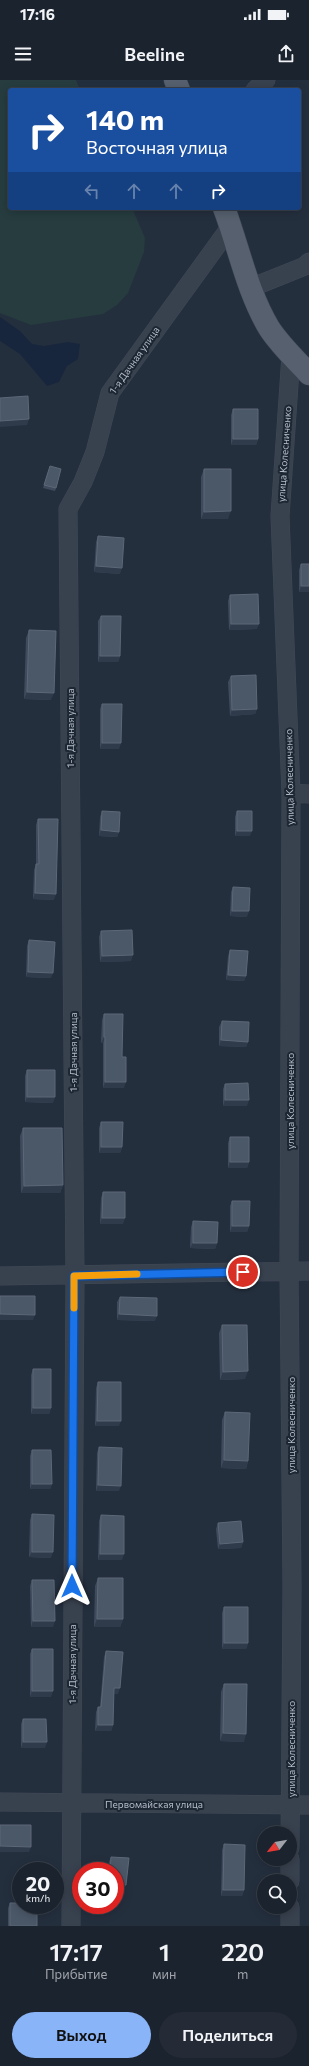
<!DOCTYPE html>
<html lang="ru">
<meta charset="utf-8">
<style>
body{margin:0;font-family:Commissioner,sans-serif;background:#242b36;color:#f1f3f6;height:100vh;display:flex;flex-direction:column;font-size:15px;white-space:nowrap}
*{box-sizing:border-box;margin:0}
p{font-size:13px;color:#a0a4aa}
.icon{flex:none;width:22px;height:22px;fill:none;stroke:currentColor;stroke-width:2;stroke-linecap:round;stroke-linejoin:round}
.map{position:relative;height:1846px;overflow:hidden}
.details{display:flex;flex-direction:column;background:#1b232e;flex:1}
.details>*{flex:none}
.top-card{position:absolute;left:8px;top:8px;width:293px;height:122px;border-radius:4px;box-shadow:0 2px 10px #0003,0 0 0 1px #39404a;background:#1a4fa0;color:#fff;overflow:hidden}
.needle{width:26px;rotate:239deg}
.controls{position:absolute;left:257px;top:1746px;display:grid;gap:8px}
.controls a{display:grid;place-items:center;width:40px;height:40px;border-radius:50%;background:#1b232e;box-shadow:0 2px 10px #0003,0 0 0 1px #39404a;font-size:20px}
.speed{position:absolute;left:12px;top:1782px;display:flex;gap:8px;font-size:20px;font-weight:700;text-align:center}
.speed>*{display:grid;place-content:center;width:52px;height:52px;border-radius:50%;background:#1b232e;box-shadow:0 2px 10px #0003,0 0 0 1px #39404a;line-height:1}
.speed small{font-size:10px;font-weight:400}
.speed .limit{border:6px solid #d22;background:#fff;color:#111}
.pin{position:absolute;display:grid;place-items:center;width:34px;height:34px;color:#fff;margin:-17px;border:2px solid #fff;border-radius:50%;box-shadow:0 1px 4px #0007}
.me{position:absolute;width:44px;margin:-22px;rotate:0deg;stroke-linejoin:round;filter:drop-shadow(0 0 3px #0008)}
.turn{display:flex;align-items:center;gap:14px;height:84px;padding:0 12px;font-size:18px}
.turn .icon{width:52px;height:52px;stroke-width:2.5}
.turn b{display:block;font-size:28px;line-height:34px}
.lanes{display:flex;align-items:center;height:38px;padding:0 12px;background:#0003;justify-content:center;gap:20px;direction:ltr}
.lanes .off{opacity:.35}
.eta{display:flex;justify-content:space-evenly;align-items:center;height:68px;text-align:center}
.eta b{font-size:24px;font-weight:600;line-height:28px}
.primary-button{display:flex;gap:8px;margin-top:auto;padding:8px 12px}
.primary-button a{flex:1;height:46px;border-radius:24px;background:#8ab4f8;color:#111;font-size:16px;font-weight:600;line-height:46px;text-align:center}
.primary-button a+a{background:#242b36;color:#f1f3f6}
.status{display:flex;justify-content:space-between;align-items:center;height:28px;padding:0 20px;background:#1b232e;direction:ltr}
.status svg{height:11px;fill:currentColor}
header{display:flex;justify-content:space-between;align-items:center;height:52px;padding:0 12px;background:#1b232e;font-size:18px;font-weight:600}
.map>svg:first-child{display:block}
</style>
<div class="status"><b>17:16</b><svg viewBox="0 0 49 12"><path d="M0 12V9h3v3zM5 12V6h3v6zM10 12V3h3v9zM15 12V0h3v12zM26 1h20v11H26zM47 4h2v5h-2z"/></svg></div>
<header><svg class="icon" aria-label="menu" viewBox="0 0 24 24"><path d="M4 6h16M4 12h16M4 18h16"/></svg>Beeline<svg class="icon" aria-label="share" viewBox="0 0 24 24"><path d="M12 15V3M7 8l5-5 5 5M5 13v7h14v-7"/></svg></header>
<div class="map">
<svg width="309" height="1846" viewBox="0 0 309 1846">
<rect width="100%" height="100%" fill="#242f3e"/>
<path fill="#263c3f" d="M0 0H76L80 10H10V128H132L145 158 144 172 128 213 117 225 103 234 31 245 0 233Z"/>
<path fill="#17263c" d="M0 237 20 251 32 264 44 266 68 262 80 264 78 279 67 286 59 302 47 306 20 274 0 261Z"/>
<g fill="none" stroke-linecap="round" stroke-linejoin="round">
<defs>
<path id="minor" d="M255 10 266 0
M250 208 305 186 309 182
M291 713 309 714
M0 1196 309 1191
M0 1722 309 1725
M290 1768 292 1506 289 1191 291 713 280 436 291 275
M290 1801V1779
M71 1846 75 1196 68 429 83 402 95 372 110 313 231 146
M290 1846V1827"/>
<path id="major" d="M175 0 179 10
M224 128C239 168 247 211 269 248 280 265 295 279 309 294"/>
</defs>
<use href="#minor" stroke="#414a57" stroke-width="19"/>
<use href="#major" stroke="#414a57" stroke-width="23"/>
<use href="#minor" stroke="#38414e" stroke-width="18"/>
<use href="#major" stroke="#56606e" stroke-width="22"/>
</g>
<path fill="#3f4b5c" d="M233 329 258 359 256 365H231V335Z
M50 386 56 408 55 411 43 408Z
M204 389 228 439H201V397Z
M98 456 120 494 94 492 96 462Z
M301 484H309V512H299V490Z
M230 515 257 549 229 550 228 521Z
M101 536 120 576 118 582H98V541Z
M29 550 51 620 24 619 26 558Z
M231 596 257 629 255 634 230 636 228 602Z
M102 624 119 669H100V629Z
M102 731 119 752 117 757 99 756 100 737Z
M237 731 250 756H235V737Z
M38 739 54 820 33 819 34 790 36 784V745Z
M233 807 247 837 230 836 231 812Z
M101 851 131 881 100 882 99 857Z
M29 860 51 898 26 897 27 866Z
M230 870 246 896 244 901 226 900 228 876Z
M104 934 122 977 124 1008H103V963H101L102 940Z
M222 941 248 962 246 967 219 966V947Z
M27 990 53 1023 25 1022V996Z
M225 1004 247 1026H223V1009Z
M101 1042 122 1067 120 1073H99V1048Z
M23 1048 63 1105 60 1113H21L20 1056Z
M230 1057 249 1082 247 1088H228V1063Z
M103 1112 123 1144H100L101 1118Z
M232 1121 249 1146 247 1152H230V1126Z
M193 1141 217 1163 215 1169 190 1168 191 1147Z
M120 1217 155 1241 117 1240V1222Z
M222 1245 245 1299 220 1300 219 1253Z
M33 1289 51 1328 49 1334H31V1295Z
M98 1302 119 1346H95L96 1308Z
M225 1332 248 1381 246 1389 221 1388 222 1340Z
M99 1367 119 1411H96L97 1373Z
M32 1370 52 1404 50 1409H30V1376Z
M32 1434 51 1478 29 1477 30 1440Z
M101 1435 122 1480H98L99 1441Z
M218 1443 243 1462 241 1468 218 1469 216 1449Z
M98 1498 123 1539 120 1547H94L95 1506Z
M32 1500 53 1547H31L30 1506Z
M224 1527 248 1563 246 1569H222V1533Z
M32 1569 51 1617H30V1574Z
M106 1571 118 1614 113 1613V1645L111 1651H95L96 1632 98 1627H100L104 1577Z
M224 1604 244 1662 220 1661 221 1612Z
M23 1639 45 1668H21V1644Z
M224 1764 244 1810 242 1816H221L222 1770Z
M111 1777 124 1811 115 1791H108L109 1782Z
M10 1823 37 1846H8V1828Z"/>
<path fill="#2f3b4b" d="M29 339 27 345 0 347V341Z
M233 359H258L256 365H231Z
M231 431 228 439H201L204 432Z
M96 486 122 488 120 494 94 492Z
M301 506H309V512H299Z
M231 544H259L257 549 229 550Z
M100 576H120L118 582H98Z
M27 612 54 613 51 620 24 619Z
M257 629 255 634 230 636 232 630Z
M102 663H121L119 669H100Z
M101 750 119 752 117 757 99 756Z
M237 751H252L250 756H235Z
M35 813 56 814 54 820 33 819Z
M232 831H249L247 837 230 836Z
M133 875 131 881 100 882 102 876Z
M28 892 53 893 51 898 26 897Z
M228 895 246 896 244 901 226 900Z
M104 957H105L103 963H101Z
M221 960 248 962 246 967 219 966Z
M105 1002H126L124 1008H103Z
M27 1017H55L53 1023 25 1022Z
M225 1020H249L247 1026H223Z
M101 1067H122L120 1073H99Z
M230 1082H249L247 1088H228Z
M63 1105 60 1113H21L24 1106Z
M102 1138H125L123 1144H100Z
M232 1146H249L247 1152H230Z
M193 1163H217L215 1169 190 1168Z
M0 1234 35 1235 33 1240H0Z
M119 1234 157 1236 155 1241 117 1240Z
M248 1291 245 1299 220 1300 223 1292Z
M33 1328H51L49 1334H31Z
M97 1341H121L119 1346H95Z
M224 1380 248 1381 246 1389 221 1388Z
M32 1404H52L50 1409H30Z
M98 1405 121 1406 119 1411H96Z
M243 1462 241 1468 218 1469 220 1464Z
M32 1472H53L51 1478 29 1477Z
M100 1474H124L122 1480H98Z
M97 1539H123L120 1547H94Z
M33 1541H55L53 1547H31Z
M224 1563H248L246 1569H222Z
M114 1608H120L118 1614 111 1613Z
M32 1611H53L51 1617H30Z
M98 1645H113L111 1651H95Z
M223 1653 246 1654 244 1662 220 1661Z
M23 1662H47L45 1668H21Z
M0 1766 31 1767 29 1772H0Z
M115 1804 126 1805 124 1811 115 1810Z
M223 1810H244L242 1816H221Z"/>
<path fill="#4b5868" stroke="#5c6777" d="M28 316 29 339 0 341V318Z
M233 329H258V359H233Z
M50 386 61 389 56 408 44 405Z
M204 389H231V431L204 432Z
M98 456 124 458 122 488 96 486Z
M301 484H309V506H301Z
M258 514 259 544H231L230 515Z
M101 536H121L120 576H100Z
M29 550 56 551 54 613 27 612Z
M256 595 257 629 232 630 231 596Z
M102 624H122L121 663H102Z
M102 731 120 732 119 752 101 750Z
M237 731H252V751H237Z
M38 739H58L56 814 35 813 36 784H39Z
M233 807 250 808 249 831H232Z
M132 850 133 875 102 876 101 851Z
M29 860 55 862 53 893 28 892Z
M230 870 248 871 246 896 228 895Z
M104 934H123L122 977H126V1002H105V957H104Z
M222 941 249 942 248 962 221 960Z
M27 990H55V1017H27Z
M248 1003 249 1020H225V1004Z
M101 1042H123L122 1067H101Z
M23 1048H62L63 1105 24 1106Z
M230 1057H249V1082H230Z
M103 1112H125V1138H102Z
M232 1121H250L249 1146H232Z
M193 1141 218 1142 217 1163H193Z
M0 1216H35V1235L0 1234Z
M120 1217 157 1218V1236L119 1234Z
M222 1245H247L248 1291 223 1292Z
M33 1289H51V1328H33Z
M98 1302H121V1341H97Z
M225 1332 250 1333 248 1381 224 1380Z
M99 1367 122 1368 121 1406 98 1405Z
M32 1370H51L52 1404H32Z
M32 1434 54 1435 53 1472H32Z
M101 1435 124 1436V1474H100Z
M241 1441 243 1462 220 1464 218 1443Z
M98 1498H123V1539H97Z
M32 1500H54L55 1541H33Z
M224 1527H248V1563H224Z
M32 1569H53V1611H32Z
M106 1571 123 1572 120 1608H114L113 1645H98V1627H101Z
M224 1604H247L246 1654 223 1653Z
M23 1639H46L47 1662H23Z
M0 1745H31V1767L0 1766Z
M224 1764 245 1765 244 1810H223Z
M111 1777 129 1778 126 1805 115 1804V1791H110Z
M10 1823H21V1825H37V1846H10Z"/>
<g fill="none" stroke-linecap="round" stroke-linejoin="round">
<defs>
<path id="route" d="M72 1506 74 1196 243 1192"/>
</defs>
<use href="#route" stroke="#114b97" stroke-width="10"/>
<use href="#route" stroke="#1a73e8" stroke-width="7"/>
<path stroke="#f59e0b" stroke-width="7" d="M74 1228V1196L137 1194"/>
</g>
<g text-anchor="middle" stroke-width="4" stroke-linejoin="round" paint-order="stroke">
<g font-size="10" fill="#b4bcc9" stroke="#1d2633">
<text transform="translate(134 280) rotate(-55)" y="4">1-я Дачная улица</text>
<text transform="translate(284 374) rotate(-86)" y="4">улица Колесниченко</text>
<text transform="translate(70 648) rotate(-90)" y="4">1-я Дачная улица</text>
<text transform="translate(289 697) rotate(-91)" y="4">улица Колесниченко</text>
<text transform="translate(73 972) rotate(-90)" y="4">1-я Дачная улица</text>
<text transform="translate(290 1021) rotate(-90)" y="4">улица Колесниченко</text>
<text transform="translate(291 1345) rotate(-90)" y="4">улица Колесниченко</text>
<text transform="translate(72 1584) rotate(-90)" y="4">1-я Дачная улица</text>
<text transform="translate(291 1669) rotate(-90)" y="4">улица Колесниченко</text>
<text x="154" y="1728">Первомайская улица</text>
</g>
</g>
</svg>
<div class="controls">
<a><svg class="needle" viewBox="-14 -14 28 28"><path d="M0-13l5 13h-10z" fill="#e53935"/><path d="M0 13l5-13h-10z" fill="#a0a4aa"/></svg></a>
<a><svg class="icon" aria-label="search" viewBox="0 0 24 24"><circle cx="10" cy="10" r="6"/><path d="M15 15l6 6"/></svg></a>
</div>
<div class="speed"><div>20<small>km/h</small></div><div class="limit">30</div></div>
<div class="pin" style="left:243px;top:1192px;background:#d93025"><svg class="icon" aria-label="arrive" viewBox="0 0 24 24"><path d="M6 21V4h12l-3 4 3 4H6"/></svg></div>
<svg class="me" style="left:72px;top:1506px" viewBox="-20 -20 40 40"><path d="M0-17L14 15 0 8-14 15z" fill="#1a73e8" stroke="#fff" stroke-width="4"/></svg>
<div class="top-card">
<div class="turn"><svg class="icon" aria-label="right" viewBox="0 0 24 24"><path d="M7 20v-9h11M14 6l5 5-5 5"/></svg><div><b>140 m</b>Восточная улица</div></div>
<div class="lanes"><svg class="icon off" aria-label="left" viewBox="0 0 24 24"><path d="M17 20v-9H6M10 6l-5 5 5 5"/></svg><svg class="icon off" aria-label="ahead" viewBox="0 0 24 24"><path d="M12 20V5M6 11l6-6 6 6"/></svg><svg class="icon off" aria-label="ahead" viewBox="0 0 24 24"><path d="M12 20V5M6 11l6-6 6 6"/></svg><svg class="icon" aria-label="right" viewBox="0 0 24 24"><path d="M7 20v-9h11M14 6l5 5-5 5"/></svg></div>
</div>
</div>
<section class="details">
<div class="eta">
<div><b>17:17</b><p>Прибытие</p></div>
<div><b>1</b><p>мин</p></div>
<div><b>220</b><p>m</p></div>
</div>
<div class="primary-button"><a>Выход</a><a>Поделиться</a></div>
</section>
